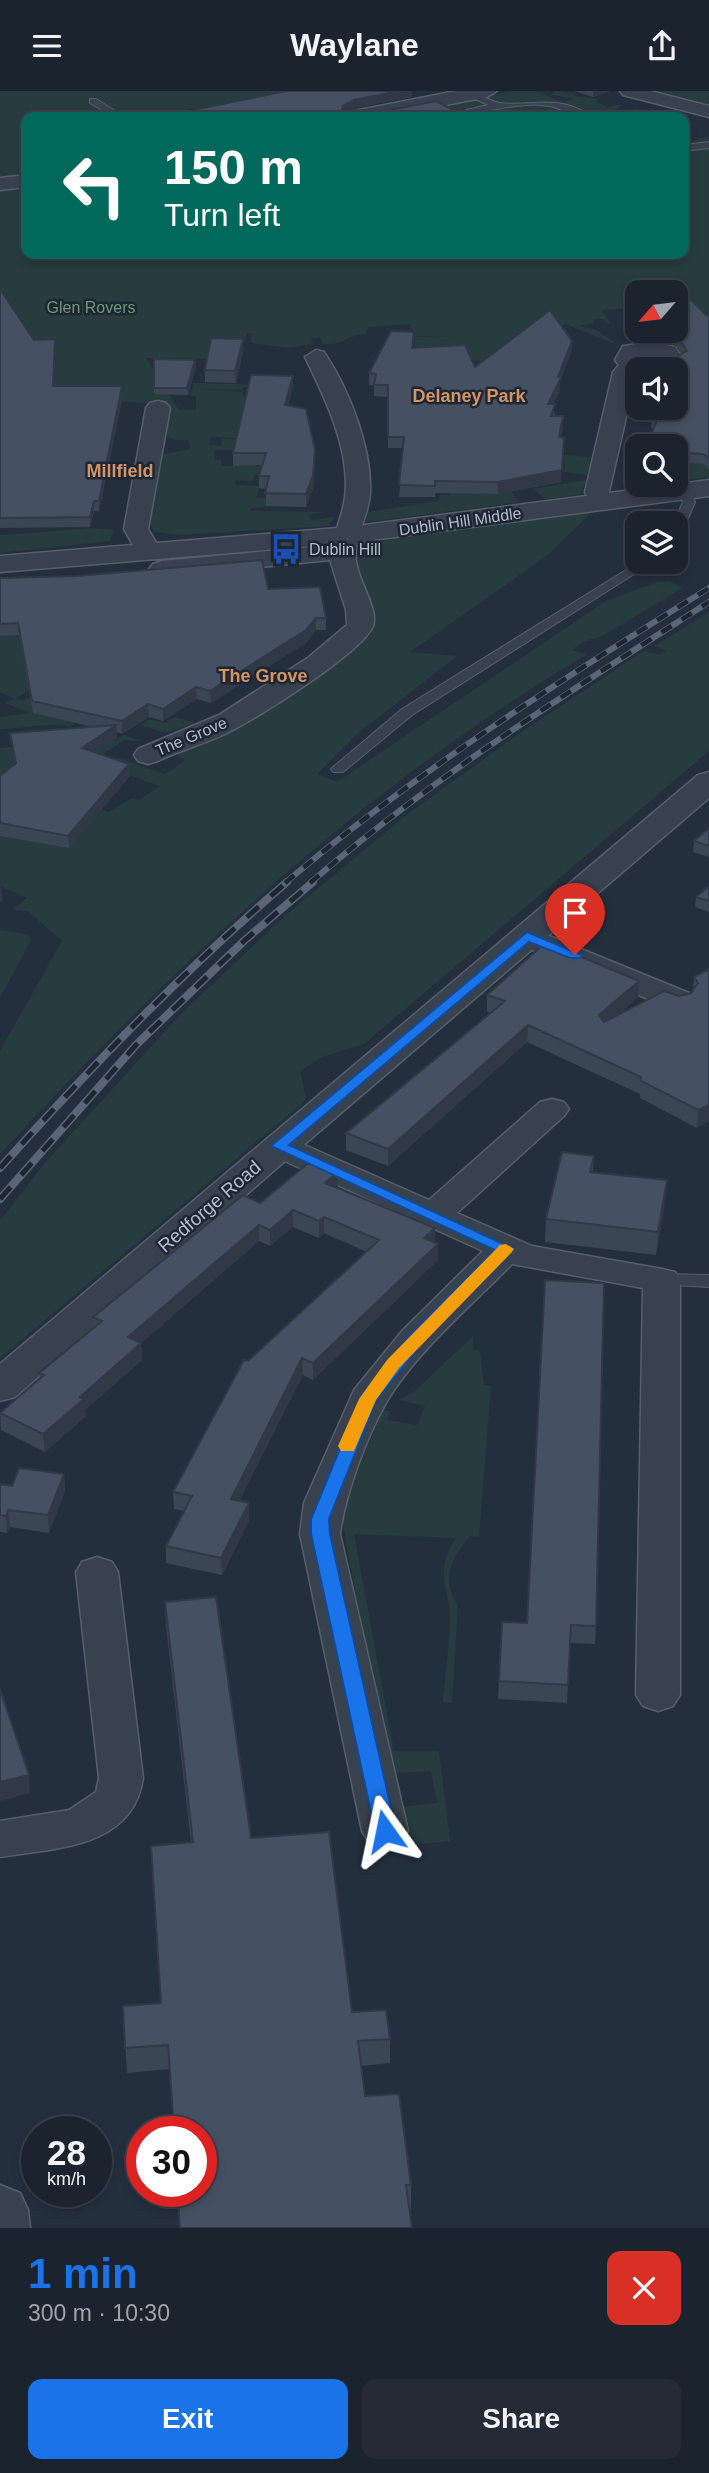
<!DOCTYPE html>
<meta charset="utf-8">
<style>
body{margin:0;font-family:Arial,sans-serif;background:#242b36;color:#f1f3f6;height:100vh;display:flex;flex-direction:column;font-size:26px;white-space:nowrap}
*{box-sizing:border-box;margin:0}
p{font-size:23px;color:#a0a4aa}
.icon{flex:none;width:38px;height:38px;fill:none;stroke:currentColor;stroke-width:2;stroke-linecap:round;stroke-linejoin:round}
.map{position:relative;height:2137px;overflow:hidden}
.sheet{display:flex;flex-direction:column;background:#1b232e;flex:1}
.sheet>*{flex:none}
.top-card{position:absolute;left:21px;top:21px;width:668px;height:147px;border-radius:14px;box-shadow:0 4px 10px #0003,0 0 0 2px #39404a;background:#00695c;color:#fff;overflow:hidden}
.needle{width:46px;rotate:242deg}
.tools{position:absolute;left:625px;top:189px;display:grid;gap:14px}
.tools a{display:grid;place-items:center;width:63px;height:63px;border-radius:14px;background:#1b232e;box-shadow:0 4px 10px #0003,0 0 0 2px #39404a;font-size:35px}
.speed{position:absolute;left:21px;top:2025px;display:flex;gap:14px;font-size:35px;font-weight:700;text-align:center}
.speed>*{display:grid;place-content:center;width:91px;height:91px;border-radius:50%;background:#1b232e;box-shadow:0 4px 10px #0003,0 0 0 2px #39404a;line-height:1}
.speed small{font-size:18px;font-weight:400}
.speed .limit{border:10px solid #d22;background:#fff;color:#111}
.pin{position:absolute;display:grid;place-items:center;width:60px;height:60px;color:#fff;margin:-72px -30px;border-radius:50% 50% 50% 0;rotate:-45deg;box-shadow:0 0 7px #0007}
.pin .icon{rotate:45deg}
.me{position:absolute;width:77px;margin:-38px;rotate:348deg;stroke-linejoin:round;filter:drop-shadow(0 0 5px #0008)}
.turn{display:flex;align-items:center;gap:24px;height:147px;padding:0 28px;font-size:32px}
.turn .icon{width:91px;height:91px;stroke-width:2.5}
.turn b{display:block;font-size:49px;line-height:60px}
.round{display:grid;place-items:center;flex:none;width:74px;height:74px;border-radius:14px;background:#242b36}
.overview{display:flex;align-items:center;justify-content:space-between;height:119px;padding:0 28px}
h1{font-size:42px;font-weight:800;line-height:52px;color:#1a73e8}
.button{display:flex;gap:14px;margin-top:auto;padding:14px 28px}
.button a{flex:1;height:80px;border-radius:14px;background:#1a73e8;color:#fff;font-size:28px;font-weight:800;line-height:80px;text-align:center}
.button a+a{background:#242b36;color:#f1f3f6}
header{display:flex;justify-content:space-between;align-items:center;height:91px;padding:0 28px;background:#1b232e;font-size:32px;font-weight:800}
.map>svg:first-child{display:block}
</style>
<header><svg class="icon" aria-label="menu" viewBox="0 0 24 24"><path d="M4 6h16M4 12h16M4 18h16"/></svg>Waylane<svg class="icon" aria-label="share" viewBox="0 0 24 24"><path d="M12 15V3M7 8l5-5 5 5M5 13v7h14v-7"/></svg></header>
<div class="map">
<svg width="709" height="2137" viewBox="0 0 709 2137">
<rect width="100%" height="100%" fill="#242f3e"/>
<path fill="#263c3f" d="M0 0H335L372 16C334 32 260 29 219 25 207 24 200 15 188 18L186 26H26V85L0 87Z
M513 0H536L563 11 574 7 551 4 555 0 577 3 573 5 599 8 595 11 608 16 621 14 612 23 636 18 645 21 641 23 646 25 381 26Z
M650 0H709V16Z
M709 45V235L686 212 676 213V201H637V228L629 217 602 219 610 232 606 233 603 228 593 229 594 232 580 235 596 239 620 255 565 233 510 273 414 264 415 246 456 245H415L410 233 368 236 366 243C349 243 340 256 323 253L321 247H311L313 253 290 257 251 252V242H247L245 249H228L208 268 146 267 179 319H196V305H191L193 292 278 294 244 296 242 299 201 298 243 301V305L258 306 259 348 211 346 209 354 221 355 222 348 259 349 257 367H233L232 359H214V368L221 369V375L274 374 263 384H254L253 390 235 389V394L260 395 256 407H267L272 415 251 417V420L325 421 308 424 312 429 334 426 329 435 179 444 154 441 149 430 161 369 164 363 191 358 188 349H175L164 344 160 314 46 303 30 259 0 223V100L26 96V163H684V52Z
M564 364 591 366 587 384 561 380 565 379Z
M709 366V386L676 391V376Z
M586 389 582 402 578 404 545 408 534 398Z
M449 395 511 400 520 411 366 431 368 421 439 410 440 404H449Z
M593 420 548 464 410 561 457 565 358 642 317 683 337 691 606 510 657 491 669 490 682 497 602 545 582 551 572 559 586 564C362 696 176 873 0 1063V960L62 850 29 821 13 818 27 807 0 795V657L105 646 115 650 124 644 141 650 124 649 102 664 34 695 109 721 132 707 139 709 160 695 106 676 118 667 165 683 185 670 178 665 179 660 368 544C381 523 361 512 357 492 354 481 359 464 360 453Z
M94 437 114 439 110 450 0 462V444Z
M709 521V660L364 953 322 966 300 980 306 1009 0 1267V1130L44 1073 179 925 286 824 409 722 523 640 644 560 659 564 666 560 655 555Z
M0 539 27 540 38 595 16 607 23 610 33 605 88 624 69 636 61 633 0 638V626L30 622 5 612 14 607 0 601Z
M175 626 196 632 165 642 141 634 150 628 164 632Z
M0 839 29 844 31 849 0 907Z
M473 1245V1259L480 1260 484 1294 491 1295 479 1446 470 1445C452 1466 440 1488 458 1514L452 1612 443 1611C444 1591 453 1530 449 1514 443 1489 439 1469 456 1447L354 1443 394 1660H439L450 1750 413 1754 402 1716 437 1712 431 1680 393 1682 380 1635 342 1428 349 1401 383 1319 390 1320 387 1329 417 1334 425 1315 398 1309 414 1301Z"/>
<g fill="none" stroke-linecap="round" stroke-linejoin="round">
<defs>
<path id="service" d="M469 1C480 1 489 11 500 12 535 16 557 2 593 26 576 27 565 18 549 15 527 11 497 18 476 22L478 26H469L466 19 488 14 469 5Z
M90 8H96L125 26H114L90 12Z
M709 51V57L684 60V54Z
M685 396 689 397 695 411 682 441 676 445 674 432 683 411 679 400Z
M639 471H653L412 624 343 681H333L331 678 402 618Z
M662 1183 709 1184V1196L655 1193 653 1189Z"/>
<path id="minor" d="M620 0H650L709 15V26L623 4Z
M652 251 675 256 684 269C674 282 652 278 637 278L609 401 613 411 610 416H592L585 401 613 281 619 274 615 269 623 255ZM652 265 659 266 650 269 639 266Z
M316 259 324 261C349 298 372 357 370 402 369 422 358 439 356 459 352 484 380 516 373 535 362 562 256 628 227 642 205 653 180 659 158 670L148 673 138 670 134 664 138 658 219 624 309 566 347 534 346 519 330 469 162 486 153 483 149 478 153 473 162 470 332 454C336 438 343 422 345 406 351 360 325 307 305 266Z
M158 310 166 312 170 317 148 438 163 463 159 468H141L124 438 146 317 150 312Z
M527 836 689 902 694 909 689 916 678 919 667 916 516 852 511 845 516 838Z
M552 1008 564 1011 569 1018 564 1025 457 1122 532 1155 662 1178 675 1181 680 1189V1604L673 1615 658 1620 643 1615 636 1604 643 1197 512 1173C472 1214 414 1263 386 1312 366 1347 345 1404 340 1443L408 1740 401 1752 385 1758 369 1752 362 1740 300 1443 304 1412 354 1299 403 1239 483 1160 267 1062 262 1055 267 1048 279 1045 291 1048 429 1109 540 1011Z
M97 1466 112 1471 118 1481 143 1687C133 1757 56 1757 0 1766V1730L69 1719 96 1701 99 1687 76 1481 82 1471Z"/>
<path id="tertiary" d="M456 0H497L487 6 384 26H344L354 20Z
M26 84V96L0 99V87Z
M709 389V405L349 452 0 481V465L349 436Z
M709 681V707L293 1063 15 1306 0 1310V1273L698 684Z
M0 2094 20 2102 28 2119 30 2137H0Z"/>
</defs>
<use href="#service" stroke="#565f6c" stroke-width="2"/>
<use href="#minor" stroke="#565f6c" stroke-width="3"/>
<use href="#tertiary" stroke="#565f6c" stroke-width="3"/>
<use href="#service" fill="#38414e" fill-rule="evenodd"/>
<use href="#minor" fill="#38414e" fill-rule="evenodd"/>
<use href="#tertiary" fill="#38414e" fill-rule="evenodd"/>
<defs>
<path id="rail-far1" d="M285 792C417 680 562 588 709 497
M310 792C434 685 572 599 709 511"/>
<path id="rail" d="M0 1077C92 975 183 880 287 791
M0 1108 136 954 245 849 313 791"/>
</defs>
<use href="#rail-far1" stroke="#5a6575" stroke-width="6"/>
<use href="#rail" stroke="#5a6575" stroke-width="8"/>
<use href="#rail-far1" stroke="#1d2633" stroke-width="4.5" stroke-dasharray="12" stroke-linecap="butt"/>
<use href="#rail" stroke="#1d2633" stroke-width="5" stroke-dasharray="16" stroke-linecap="butt"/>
</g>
<path fill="#3b4654" d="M575 0H610L593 6Z
M412 6 354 17 351 19 464 26H188V20Z
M0 198 34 249 55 248 54 295 123 304 99 420H94L90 436 0 437Z
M706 224 709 225V378L703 373 676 371V355L654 338 651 337 652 325H650V317H676L682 263 675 253 676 244Z
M572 250 571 261 560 290V299L553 313 555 325H563L561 346V391L498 403 435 402V406H399L403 357H388L387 306 374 305V294H369V282L413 257 475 276Z
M243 260 236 292 205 291V279Z
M154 268 196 275 188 304 154 303Z
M293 297 288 314 315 371 313 397 306 416 266 415V398L259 397V385L262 374 233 375V362Z
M0 487 268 498 326 527V539H316L306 552 211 612 197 608 163 630 149 626 122 643 116 641 117 647 95 661 129 673 130 685 69 757 0 745V685L15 673 10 642 93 636 33 622 19 544 0 545Z
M709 737V766L693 761 694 750Z
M709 795V821L695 816 696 806Z
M709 878V1030L697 1037 640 1007V1003L527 951 388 1075 346 1059V1042L490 922 487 920V904L638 906 618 924 691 902 693 899 694 886Z
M594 1065 593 1081 665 1112 656 1164 545 1151 546 1128Z
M338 1097 435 1151 438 1169 313 1289 303 1284 239 1410 249 1429 222 1484 166 1472V1455L184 1420 174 1418 173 1401 248 1270 367 1161 324 1142 319 1147 293 1136 270 1155 259 1150 141 1252 142 1269 85 1319 86 1325 45 1361 1 1339 0 1322 40 1288 39 1282 94 1237 93 1226 260 1112Z
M64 1383 65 1400 49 1442 10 1436 7 1442 0 1441V1393L12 1395Z
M165 1511 251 1747 352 1921 390 1948V1972L361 1975 365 2005 411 2094V2118H409L169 1978 127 1982 123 1915 161 1912 191 1751 166 1535Z
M502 1531 596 1535 595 1553 570 1552 567 1612 498 1608Z"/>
<path fill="#303945" d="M398 0H412V6L354 17 343 24V15L354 9Z
M593 0H610L593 6Z
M55 248 56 257 53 304V295Z
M243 248V260L236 292 235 280Z
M572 250 571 261 560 290V299L548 324V313Z
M195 269 196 275 188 304 187 297Z
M293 285V297L285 326V314Z
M122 295 123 304 99 420V410Z
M563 325V337L558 358 559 346Z
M564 347 561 391 498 403V391Z
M315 359 313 397 306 416V403Z
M94 410V420L90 436V426Z
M316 527V539L306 552 211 612 210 600Z
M196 596 197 608 163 630V618Z
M148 613 149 626 122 643V630Z
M116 634 117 647 83 669 82 657Z
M129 673 130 685 69 757 68 745Z
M0 795H1L3 810 0 811Z
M639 890 638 906 598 941 599 924Z
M528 934 527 951 388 1075V1058Z
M709 1014V1030L697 1037 698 1019Z
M338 1081V1097L325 1092Z
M667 1089 665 1112 656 1164 658 1141Z
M293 1119V1136L270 1155V1139Z
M324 1126V1142L319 1147V1130Z
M259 1134V1150L129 1263 128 1246Z
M435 1137V1154L424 1147Z
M438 1153V1169L313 1289V1272Z
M141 1252 142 1269 85 1319 86 1325 45 1361 43 1343 80 1306Z
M302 1267 303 1284 231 1425V1408Z
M64 1383 65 1400 49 1442 48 1424Z
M249 1412V1429L222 1484 221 1467Z
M8 1419 10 1436 7 1442 6 1425Z
M29 1684 30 1702 0 1710V1691Z"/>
<path fill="#455162" stroke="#303945" stroke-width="2" d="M286 0H398L354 9 343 15 342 19 384 20 436 10 464 24 452 26H196L188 20Z
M0 198 34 249 55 248 53 295H122L99 410H94L90 426 0 427Z
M686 204 706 224 709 225V367L703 363 676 361V355H647L657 329 651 327 654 317H676V278H666L669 270 687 260 676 244Z
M550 219 572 250 558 286 561 287 548 313H555L551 325H563L559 346 564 347 562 379 498 391 435 390V395L399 394 404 346H388V294H374L376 283 369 282 391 240 414 241 412 257 465 254 475 276Z
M211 247 243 248 235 280 205 279Z
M154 268 195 269 187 297H154Z
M251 284 293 285 285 314 306 318 315 359 313 384 306 403 265 402 269 385H259L266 362H233Z
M262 469 268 498 320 496 326 527H316L306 539 210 600 196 596 163 618 148 613 122 630 32 610 18 532 0 533V487L77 485Z
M116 634 82 657 129 673 68 745 0 732V685L16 672 10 642Z
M709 737V755L694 750Z
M709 795V810L696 806Z
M546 851 639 890 599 924 604 931 664 900 679 905 691 902 698 892 694 886 709 878V1014L698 1019 641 990V986L528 934 388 1058 346 1042 505 910 487 904Z
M562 1061 594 1065 590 1081 667 1089 658 1141 546 1128Z
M312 1069 338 1081 325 1092 435 1137 424 1147 438 1153 313 1272 302 1267 231 1408 249 1412 221 1467 166 1455 192 1405 173 1401 244 1269 248 1270 379 1149 324 1126 319 1130 293 1119 270 1139 259 1134 128 1246 141 1252 80 1306 84 1308 43 1343 0 1322 44 1284 39 1282 102 1230 93 1226 156 1175 243 1104 260 1112Z
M545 1189 604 1192 596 1535 571 1534 568 1594 499 1590 502 1531 527 1532Z
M19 1377 64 1383 48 1424 8 1419 6 1425 0 1424V1393L12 1395Z
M216 1506 251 1747 329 1741 352 1921 386 1919 390 1948 358 1950 365 2005 399 2003 411 2094H406L412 2137H180L177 2100H201V2040H174L168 1954 125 1957 123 1915 161 1912 151 1755 193 1751 165 1511Z
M0 1598 29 1684 0 1691Z"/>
<path fill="#1a73e8" stroke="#114b97" stroke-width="2" d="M527 841 582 864 580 867H570L529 851 289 1054 514 1158 422 1252 376 1310 329 1428 330 1443 396 1740 393 1746H378L375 1740 311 1443V1428L362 1304 410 1244 495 1159 271 1055Z"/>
<path fill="#f59e0b" d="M506 1153 514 1158 511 1162 399 1277 376 1309 354 1360H341L338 1355 359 1308 387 1269 500 1154Z"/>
<defs>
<symbol id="bus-bare" viewBox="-9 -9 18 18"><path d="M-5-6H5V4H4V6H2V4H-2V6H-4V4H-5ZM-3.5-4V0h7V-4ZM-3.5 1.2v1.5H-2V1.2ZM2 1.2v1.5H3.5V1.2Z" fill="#1a4fb4" stroke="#1d2633" stroke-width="2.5" paint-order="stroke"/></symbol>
</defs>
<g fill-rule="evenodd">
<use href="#bus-bare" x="264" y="436" width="44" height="44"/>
</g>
<g text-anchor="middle" stroke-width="5" stroke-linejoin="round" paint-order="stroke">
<g font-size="16" fill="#6b9a76" stroke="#1d2633">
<text x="91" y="222">Glen Rovers</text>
</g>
<g font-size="16" fill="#b4bcc9" stroke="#1d2633">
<text transform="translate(460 430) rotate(-8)" y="6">Dublin Hill Middle</text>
<text transform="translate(191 645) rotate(-23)" y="6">The Grove</text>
</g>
<g font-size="16" fill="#b4bcc9" stroke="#1d2633" text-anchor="start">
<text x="309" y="464">Dublin Hill</text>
</g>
<g font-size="18" font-weight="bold" fill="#d59563" stroke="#1d2633">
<text x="469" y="311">Delaney Park</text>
<text x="120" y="386">Millfield</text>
<text x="263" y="591">The Grove</text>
</g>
<g font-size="19" fill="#b4bcc9" stroke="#1d2633">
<text transform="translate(209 1115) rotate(-41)" y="7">Redforge Road</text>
</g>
</g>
</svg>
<div class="tools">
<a><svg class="needle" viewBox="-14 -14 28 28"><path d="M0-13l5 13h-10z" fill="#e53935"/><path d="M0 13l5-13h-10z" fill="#a0a4aa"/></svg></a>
<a><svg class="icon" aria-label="sound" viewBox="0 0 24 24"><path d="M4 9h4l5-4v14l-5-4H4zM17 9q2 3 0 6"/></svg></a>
<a><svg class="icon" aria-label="search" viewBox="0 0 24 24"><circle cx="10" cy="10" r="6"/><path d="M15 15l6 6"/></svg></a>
<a><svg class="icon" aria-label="layers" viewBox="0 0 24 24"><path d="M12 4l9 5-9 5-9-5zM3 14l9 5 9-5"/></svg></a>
</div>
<div class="speed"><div>28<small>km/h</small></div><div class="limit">30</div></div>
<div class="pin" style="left:575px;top:864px;background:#d93025"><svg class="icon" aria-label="arrive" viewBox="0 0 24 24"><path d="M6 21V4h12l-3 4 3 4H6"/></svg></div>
<svg class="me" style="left:385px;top:1740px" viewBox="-20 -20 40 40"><path d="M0-17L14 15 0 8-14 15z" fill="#1a73e8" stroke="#fff" stroke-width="4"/></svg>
<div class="top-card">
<div class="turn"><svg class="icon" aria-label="left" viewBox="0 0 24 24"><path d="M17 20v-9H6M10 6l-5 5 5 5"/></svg><div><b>150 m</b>Turn left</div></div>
</div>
</div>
<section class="sheet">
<div class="overview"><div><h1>1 min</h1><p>300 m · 10:30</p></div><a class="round" style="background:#d93025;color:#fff"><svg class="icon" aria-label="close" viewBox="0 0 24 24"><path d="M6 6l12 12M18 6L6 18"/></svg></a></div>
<div class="button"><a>Exit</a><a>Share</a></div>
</section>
